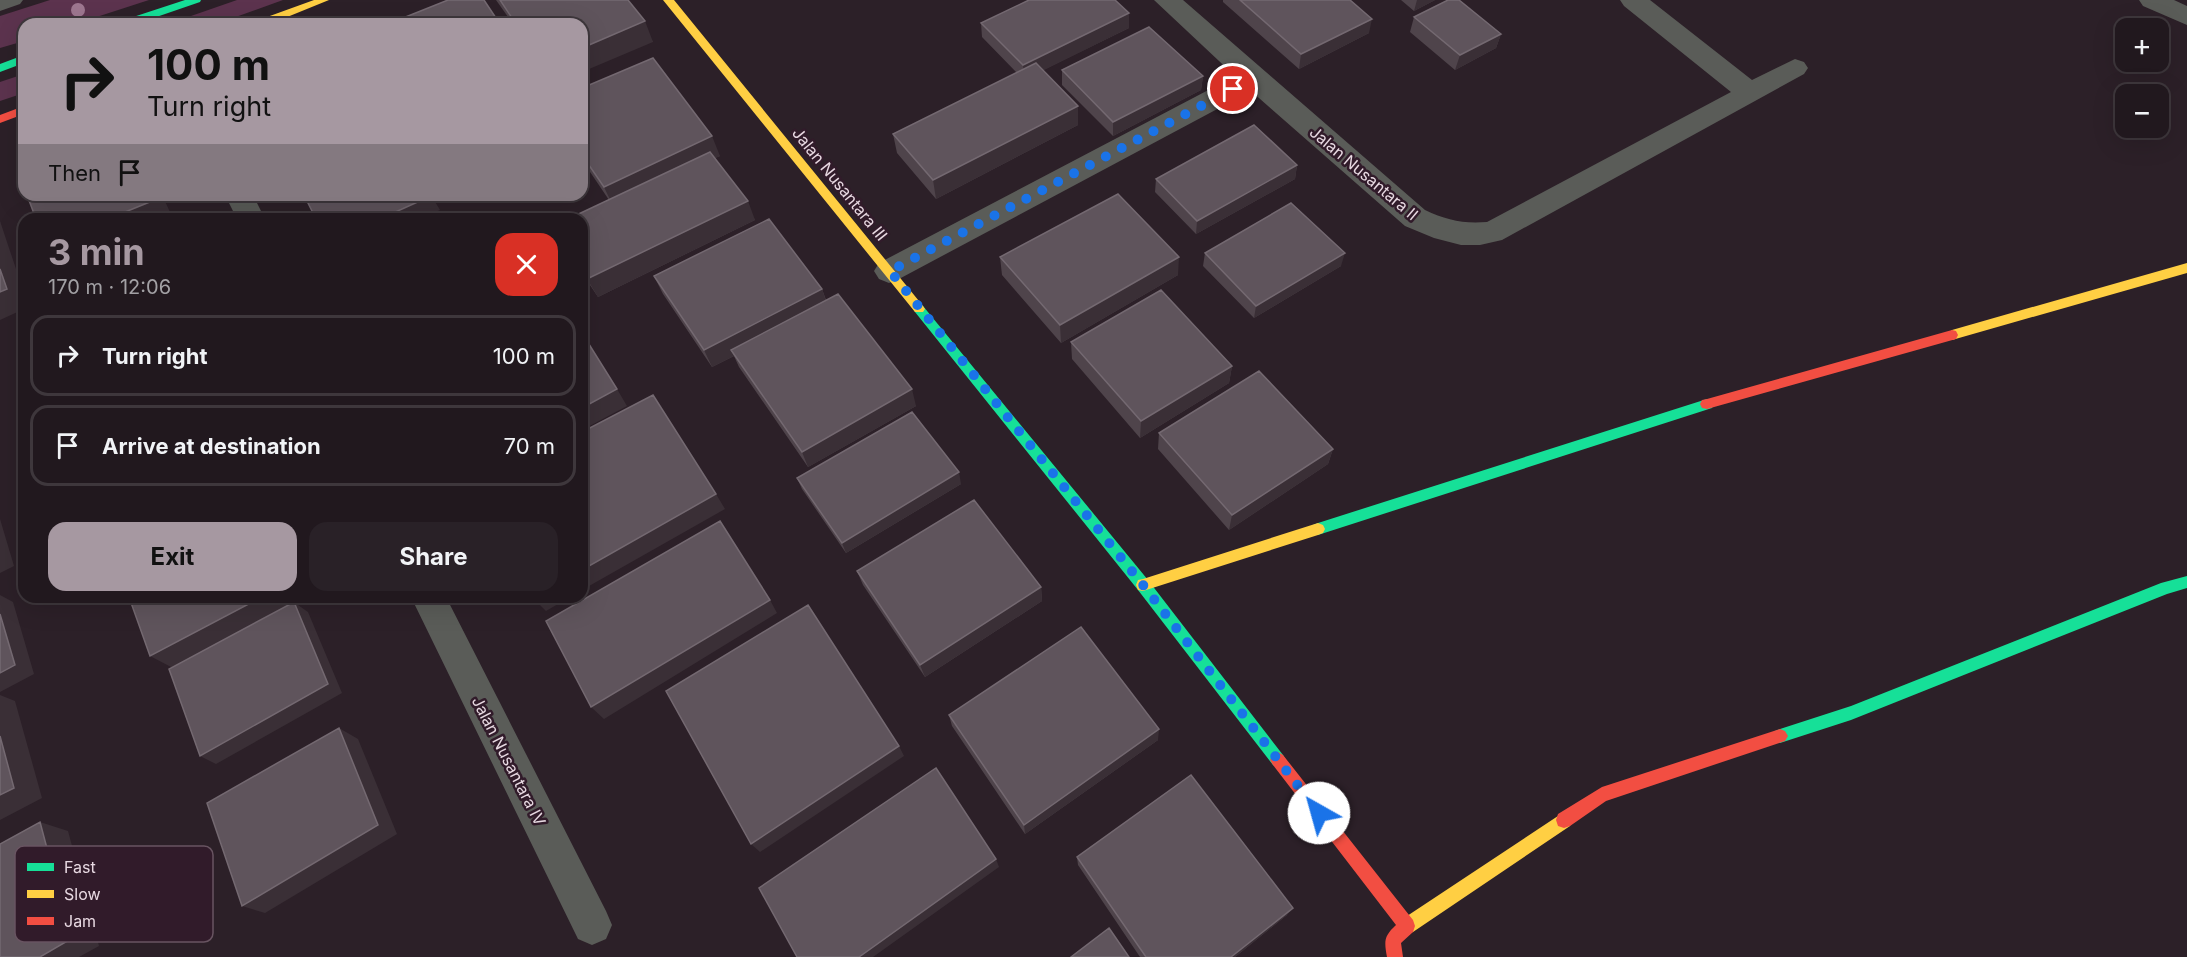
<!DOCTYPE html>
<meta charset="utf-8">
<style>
body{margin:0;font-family:Inter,sans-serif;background:#292127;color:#f1f3f6;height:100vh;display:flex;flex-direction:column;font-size:22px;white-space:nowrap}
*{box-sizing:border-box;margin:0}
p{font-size:20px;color:#a2a0a4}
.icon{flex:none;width:33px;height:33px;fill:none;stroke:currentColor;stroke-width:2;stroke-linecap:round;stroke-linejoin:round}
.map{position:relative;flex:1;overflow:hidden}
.panel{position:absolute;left:18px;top:213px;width:570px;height:390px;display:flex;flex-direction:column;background:#21181e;border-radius:18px;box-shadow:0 6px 24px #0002,0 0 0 2px #3e373c}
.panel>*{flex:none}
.top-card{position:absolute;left:18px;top:18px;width:570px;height:183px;border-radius:18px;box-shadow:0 6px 24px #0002,0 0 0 2px #3e373c;background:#a698a1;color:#111;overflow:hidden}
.buttons{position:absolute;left:2115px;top:18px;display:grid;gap:12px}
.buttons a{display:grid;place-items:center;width:54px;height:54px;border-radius:12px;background:#21181e;box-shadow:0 6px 24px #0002,0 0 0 2px #3e373c;font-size:30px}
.pin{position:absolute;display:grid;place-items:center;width:51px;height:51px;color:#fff;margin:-26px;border:3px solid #fff;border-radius:50%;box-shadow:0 2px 6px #0007}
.me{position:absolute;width:66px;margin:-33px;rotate:322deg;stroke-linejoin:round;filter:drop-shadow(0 0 4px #0008)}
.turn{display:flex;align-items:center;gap:21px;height:126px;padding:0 30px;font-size:27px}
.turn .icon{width:78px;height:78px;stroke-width:2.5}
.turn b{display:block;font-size:42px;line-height:51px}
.then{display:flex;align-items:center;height:57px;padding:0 30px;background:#0003;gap:12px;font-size:22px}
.round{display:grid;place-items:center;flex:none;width:63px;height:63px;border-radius:18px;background:#292127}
.summary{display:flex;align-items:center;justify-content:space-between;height:102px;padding:0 30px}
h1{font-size:36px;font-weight:700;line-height:45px;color:#a698a1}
.action{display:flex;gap:12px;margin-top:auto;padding:12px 30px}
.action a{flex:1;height:69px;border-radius:18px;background:#a698a1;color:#111;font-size:24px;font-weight:700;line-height:69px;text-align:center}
.action a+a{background:#292127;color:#f1f3f6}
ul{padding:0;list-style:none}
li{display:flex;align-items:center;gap:18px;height:81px;margin:0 12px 9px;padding:0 18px;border:3px solid #3e373c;border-radius:18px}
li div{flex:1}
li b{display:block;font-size:22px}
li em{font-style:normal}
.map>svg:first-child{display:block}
</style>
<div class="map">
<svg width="2187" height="957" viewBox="0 0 2187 957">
<rect width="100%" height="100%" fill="#2c2028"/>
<path fill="#5c334e" d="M50 0H149L75 24H24V41L0 48V16Z
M237 0H283L216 24H168Z
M24 74V93L0 101V82Z"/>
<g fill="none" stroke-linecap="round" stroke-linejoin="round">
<path fill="#5a5c58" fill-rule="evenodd" d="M0 0H23L20 4 0 11Z"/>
<path fill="#5a5c58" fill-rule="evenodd" d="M1154 0H1183L1425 210C1446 220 1463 224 1487 222L1731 92 1624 6 1620 0H1650L1752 80 1795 59 1804 62 1808 68 1804 74 1502 240 1480 245H1461L1434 238 1405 226 1251 91 899 279 889 283 879 279 874 271 879 263 1235 76Z
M2139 0H2174L2187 6V25L2143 6Z
M225 195H253L265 219H237Z
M411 597H446L606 911 612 925 606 939 592 945 578 939Z"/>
<path fill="#16e098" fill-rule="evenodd" d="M185 0H201L200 2 136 24H120L121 21Z
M24 55V63L0 72V64Z
M919 304 923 306 1148 580 1283 755 1286 760 1283 765 1278 768 1273 765 1138 590 915 312 913 309Z
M1707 399 1712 400 1714 404 1712 408 1318 535 1313 533 1311 529 1313 525 1318 523Z
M2187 576V588L2167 594 1851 720 1780 743 1775 741 1772 736 1775 731 1780 729 1851 706 2161 583Z"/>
<path fill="#ffcf43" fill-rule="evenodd" d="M314 0H329L270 24H255L256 21Z
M663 0H674L923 306 925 309 923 312H915Z
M2187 263V273L1952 340 1946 335 1952 330Z
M1318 523 1323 525 1325 529 1323 533 1318 535 1143 591 1138 590 1136 585 1138 580 1143 579Z
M1564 812 1570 814 1572 820 1570 826 1413 932 1407 934 1401 932 1399 926 1401 920Z"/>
<path fill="#f24e42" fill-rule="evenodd" d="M24 106V114L0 123V115Z
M1952 330 1956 331 1958 335 1956 339 1707 409 1702 408 1700 404 1702 400 1707 399Z
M1780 729 1785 731 1788 736 1785 741 1606 801 1570 826 1564 828 1558 826 1556 820 1558 814 1602 787Z
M1278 752 1283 755 1413 920 1415 926 1413 932 1401 943 1403 957H1387C1384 941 1384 936 1396 925L1273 765 1270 760 1273 755Z"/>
</g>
<circle fill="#9e7790" cx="78" cy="10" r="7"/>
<path fill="#4f444b" d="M496 0H628L653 42 582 24H513Z
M1223 0H1350L1369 33 1299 69 1223 2Z
M1401 0H1435L1414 11Z
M1414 17 1501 34 1496 48 1455 70 1410 32Z
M981 23 1129 28 1043 70 1078 125 936 199 897 153 893 134 1017 73 982 37Z
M1062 70 1203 76 1201 90 1113 136 1062 85Z
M582 88 720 156 715 158 755 220 598 297 582 273V219L609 200 582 160Z
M1297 165 1295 179 1196 234 1155 192 1156 179Z
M1205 253 1341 266 1254 318 1203 266Z
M1000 257 1178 275 1061 343 1002 275Z
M654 276 822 289 826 300 916 406 808 467 739 367 734 356 712 367 663 294Z
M1071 342 1232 366 1229 383 1140 438 1072 359Z
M1159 433 1333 449 1328 464 1229 530 1158 449Z
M797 478 961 484 846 553 802 489Z
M857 571 1041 587 1042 601 925 677 863 585Z
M949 715 1158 740 1025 834 952 726Z
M1077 857 1287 915 1235 957H1140L1078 865Z"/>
<path fill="#3a2f36" d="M1417 0H1435L1414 11Z
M1129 13V28L1024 80 1023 65Z
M1372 19 1369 33 1299 69 1301 54Z
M645 21 653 42 582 72V48Z
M1501 34 1496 48 1455 70 1460 55Z
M1203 76 1201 90 1113 136V122Z
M1078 106V125L936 199 933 180Z
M712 136 720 156 613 206 604 187Z
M1297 165 1295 179 1196 234 1197 221Z
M155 195H162L170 212 158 218 159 219H108Z
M430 195H431L440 210 420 219H380Z
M748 201 755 220 598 297 587 279Z
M0 221 24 293V309L0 320Z
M1345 253 1341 266 1254 318 1256 306Z
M1179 257 1178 275 1061 343 1060 325Z
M822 289 828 307 731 350 734 356 712 367 704 350Z
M1232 366 1229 383 1140 438 1141 421Z
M617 389 627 406 582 430V408Z
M912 389 916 406 808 467 802 452Z
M1333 449 1328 464 1229 530 1232 515Z
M959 472 961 484 846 553 842 543Z
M716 494 725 509 582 590V570Z
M0 519 14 566 0 573Z
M1041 587 1042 601 925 677 920 665Z
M0 595 13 602 34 674 0 692Z
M262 597H307L295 603 308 612 342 693 216 764 200 756 173 668 150 656Z
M532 597H570L546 611Z
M770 600 777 613 604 719 591 707Z
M0 695 15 701 42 798 0 820Z
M339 728 358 739 397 834 265 913 242 906Z
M1159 729 1158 740 1025 834 1024 825Z
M899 746 904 756 760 852 751 844Z
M40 822 68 831 99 946 79 957H40Z
M996 859 999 867 873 957H859Z
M1293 908 1287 915 1235 957H1231Z"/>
<path fill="#5f545c" stroke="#746971" stroke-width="1.5" d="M448 0H484L500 24H388Z
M500 0H628L645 21 582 48V24H516Z
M1029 0H1115L1129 13 1023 65 981 23Z
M1240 0H1350L1372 19 1301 54Z
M1448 0H1459L1501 34 1460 55 1414 17Z
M1149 27 1203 76 1113 122 1062 70Z
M653 58 712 136 604 187 582 155V88Z
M1036 63 1078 106 933 180 893 134Z
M1254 125 1297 165 1197 221 1156 179Z
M710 152 748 201 587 279 582 271V219H568Z
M1118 194 1179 257 1060 325 1000 257Z
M27 195H155L157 199 108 219H36Z
M304 195H430L431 196 380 219H316Z
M1291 203 1345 253 1256 306 1205 253Z
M153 213 156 219H139Z
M769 219 822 289 704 350 654 276Z
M0 269 7 289 0 292Z
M1161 290 1232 366 1141 421 1071 342Z
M838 294 912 389 802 452 731 350Z
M582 333 617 389 582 408Z
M1259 371 1333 449 1232 515 1159 433Z
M653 395 716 494 582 570V432Z
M912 412 959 472 842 543 797 478Z
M974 500 1041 587 920 665 857 571Z
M720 521 770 600 591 707 546 621Z
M129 597H262L150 656Z
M294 602 328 684 200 756 169 669Z
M808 605 899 746 751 844 666 691Z
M0 614 15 665 0 673Z
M1081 627 1159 729 1024 825 949 715Z
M339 728 378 825 242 906 207 803Z
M0 736 14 788 0 795Z
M936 768 996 859 859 957H797L759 888Z
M1191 775 1293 908 1231 957H1146L1077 857Z
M40 822 71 939 40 957H0V844Z
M1109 928 1129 957H1071Z"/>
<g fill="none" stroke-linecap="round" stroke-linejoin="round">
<path stroke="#1a73e8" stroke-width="10" stroke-dasharray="0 18" d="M1233 89 890 271 1143 585 1319 813"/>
</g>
<g text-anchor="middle" stroke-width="5" stroke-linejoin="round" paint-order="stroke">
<g font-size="16" fill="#e8d9e2" stroke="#311b2a">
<text transform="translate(1364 173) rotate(40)" y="6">Jalan Nusantara II</text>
<text transform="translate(840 184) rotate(51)" y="6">Jalan Nusantara III</text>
<text transform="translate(509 761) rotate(63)" y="6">Jalan Nusantara IV</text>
</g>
</g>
<rect x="15" y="846" width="198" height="96" rx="9" fill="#311b2a" stroke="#685461" stroke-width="1.5"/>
<rect x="27" y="863" width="27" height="8" fill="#16e098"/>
<rect x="27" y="890" width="27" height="8" fill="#ffcf43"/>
<rect x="27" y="917" width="27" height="8" fill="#f24e42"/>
<g font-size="16" fill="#e8d9e2">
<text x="64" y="873">Fast</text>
<text x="64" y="900">Slow</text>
<text x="64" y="927">Jam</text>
</g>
</svg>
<div class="buttons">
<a>+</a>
<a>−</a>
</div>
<div class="pin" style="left:1233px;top:89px;background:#d93025"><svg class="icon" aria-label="arrive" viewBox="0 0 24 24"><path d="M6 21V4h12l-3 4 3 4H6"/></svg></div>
<svg class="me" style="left:1319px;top:813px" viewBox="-20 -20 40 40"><circle r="19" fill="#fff"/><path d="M0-13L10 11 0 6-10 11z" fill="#1a73e8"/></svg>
<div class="top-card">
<div class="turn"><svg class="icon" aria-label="right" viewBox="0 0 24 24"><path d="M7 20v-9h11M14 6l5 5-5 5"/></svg><div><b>100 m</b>Turn right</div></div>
<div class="then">Then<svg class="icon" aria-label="arrive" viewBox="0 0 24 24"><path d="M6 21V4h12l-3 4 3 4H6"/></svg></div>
</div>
<section class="panel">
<div class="summary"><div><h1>3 min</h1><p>170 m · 12:06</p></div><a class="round" style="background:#d93025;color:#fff"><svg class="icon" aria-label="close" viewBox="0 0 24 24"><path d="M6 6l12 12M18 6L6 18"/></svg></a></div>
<ul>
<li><svg class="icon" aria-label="right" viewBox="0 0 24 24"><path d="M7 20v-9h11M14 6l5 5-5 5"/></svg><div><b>Turn right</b></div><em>100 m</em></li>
<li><svg class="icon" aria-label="arrive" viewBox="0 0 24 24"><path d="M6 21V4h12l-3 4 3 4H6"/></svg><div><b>Arrive at destination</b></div><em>70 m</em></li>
</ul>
<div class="action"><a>Exit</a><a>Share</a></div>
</section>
</div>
